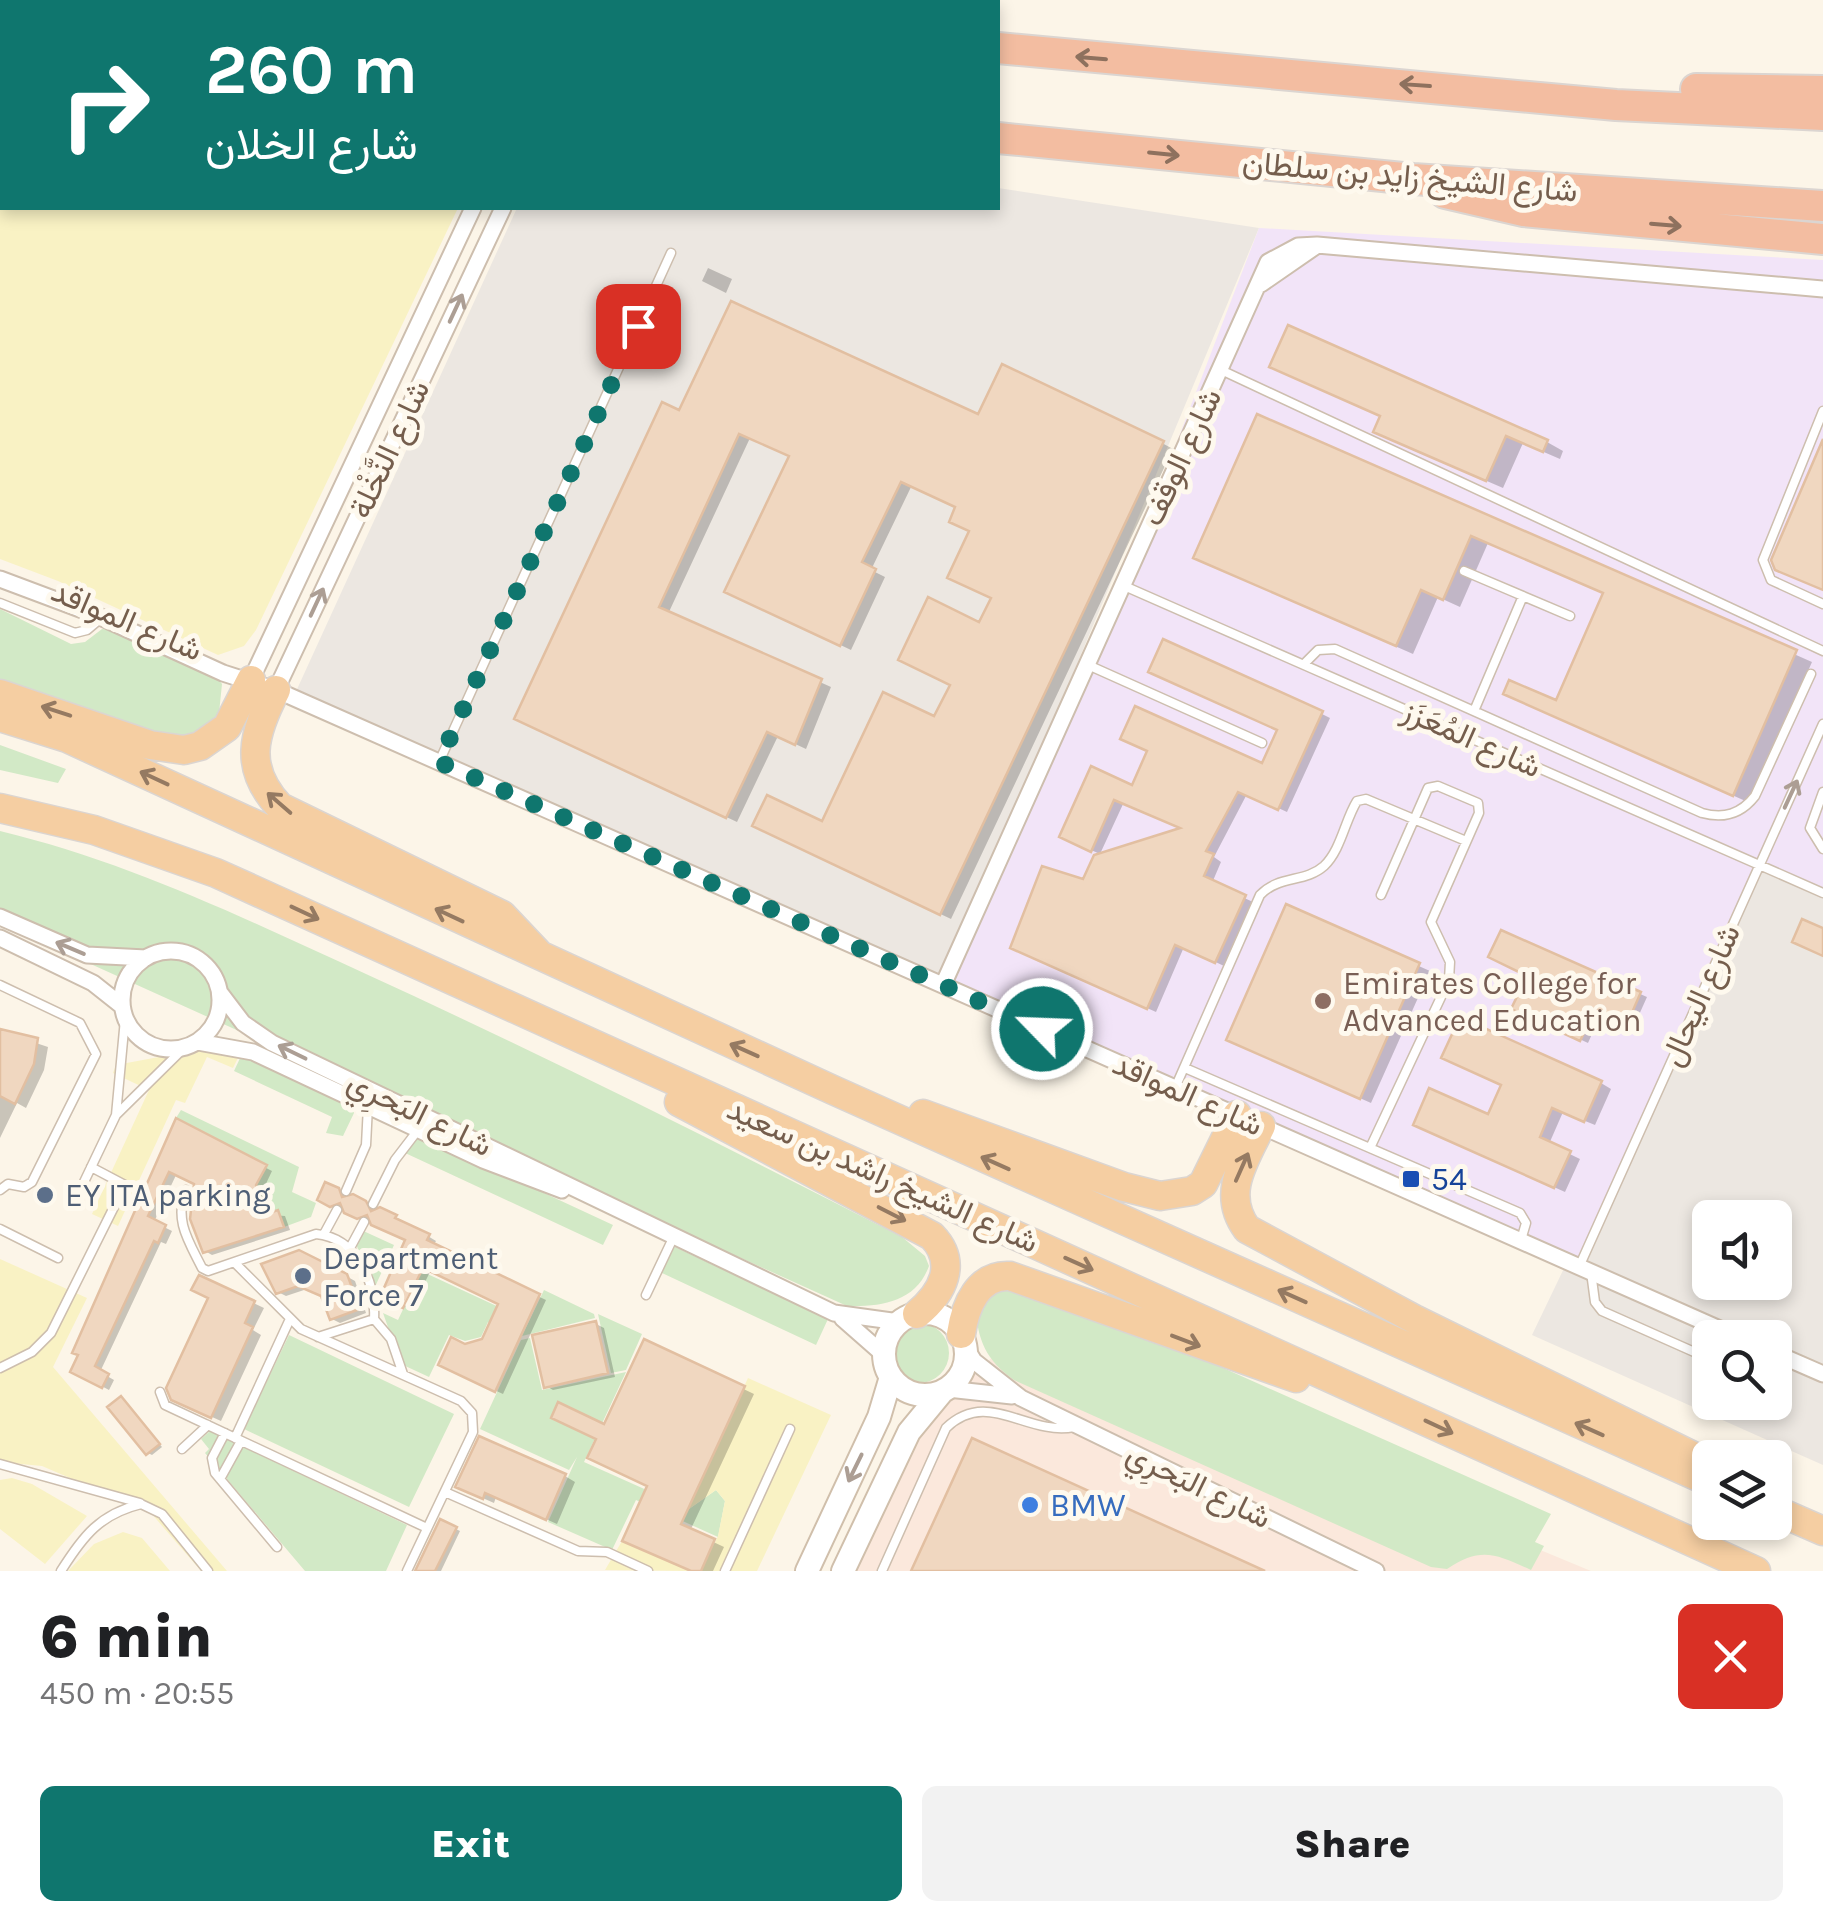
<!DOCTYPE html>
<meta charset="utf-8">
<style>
body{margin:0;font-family:Karla,Vazirmatn,sans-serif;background:#f2f2f2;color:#202124;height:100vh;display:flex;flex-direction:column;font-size:38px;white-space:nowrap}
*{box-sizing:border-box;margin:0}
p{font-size:32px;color:#757577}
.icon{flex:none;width:55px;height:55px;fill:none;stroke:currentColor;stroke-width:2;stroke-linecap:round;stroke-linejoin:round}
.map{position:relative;height:1571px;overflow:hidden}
.side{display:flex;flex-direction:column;background:#fff;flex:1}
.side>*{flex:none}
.hud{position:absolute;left:0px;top:0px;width:1000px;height:210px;box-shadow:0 5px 15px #0003;background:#0f766e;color:#fff;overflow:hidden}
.fabs{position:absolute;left:1692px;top:1200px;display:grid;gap:20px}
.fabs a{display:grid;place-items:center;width:100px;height:100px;border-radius:15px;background:#fff;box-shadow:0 5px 15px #0003;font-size:50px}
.pin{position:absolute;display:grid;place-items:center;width:85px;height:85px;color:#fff;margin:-42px;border-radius:20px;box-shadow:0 5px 15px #0006}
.me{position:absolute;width:110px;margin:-55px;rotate:294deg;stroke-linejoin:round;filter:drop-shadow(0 0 8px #0008)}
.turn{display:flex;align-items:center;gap:35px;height:210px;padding:0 40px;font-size:45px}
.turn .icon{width:130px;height:130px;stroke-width:2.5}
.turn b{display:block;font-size:70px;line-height:85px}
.round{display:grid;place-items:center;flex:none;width:105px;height:105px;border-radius:15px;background:#f2f2f2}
.head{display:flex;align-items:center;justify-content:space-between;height:170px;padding:0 40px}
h1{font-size:60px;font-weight:800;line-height:75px}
.action{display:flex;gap:20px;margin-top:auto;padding:20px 40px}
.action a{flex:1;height:115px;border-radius:15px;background:#0f766e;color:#fff;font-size:40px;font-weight:800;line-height:115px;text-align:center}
.action a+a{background:#f2f2f2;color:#202124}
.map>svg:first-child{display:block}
</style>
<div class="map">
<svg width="1823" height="1571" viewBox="0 0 1823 1571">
<rect width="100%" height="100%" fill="#fcf5e8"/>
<path fill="#fbe8dc" d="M999 1350 1064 1353 1591 1571H856L920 1432Z"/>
<path fill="#ece7e1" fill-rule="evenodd" d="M998 188 1259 228 943 985 293 698 517 208H998Z
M1758 864 1823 893V1465L1532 1335ZM1710 1218H1775V1282H1710ZM1710 1338H1775V1402H1710Z"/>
<path fill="#f2e4f8" d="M1259 228 1823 260V893L1759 865 1579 1267 943 985 1122 585Z"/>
<path fill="#d2e9c6" d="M0 609 71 644 85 642 102 629 115 630 216 676 222 684 219 713 198 733 165 740 0 683Z
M0 745 66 769 58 783 0 770Z
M0 831C129 862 246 919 366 974 547 1057 725 1146 902 1237L925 1256 929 1266C916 1302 881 1307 847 1306L0 923Z
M242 1054 351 1104 354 1113 343 1136 326 1133 332 1117 234 1071Z
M181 1110 299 1167 292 1192 316 1203 311 1217 284 1227 278 1210 265 1212 261 1201 247 1205 186 1180 208 1134 176 1118Z
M421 1136 613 1225 603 1245 403 1152 409 1139Z
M359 1229 394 1245 374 1289 354 1239Z
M675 1247 828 1319 816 1345 662 1273 659 1264 665 1251Z
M421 1271 527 1320 519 1336 488 1322 481 1337 465 1341 449 1335 429 1377 401 1364 383 1313 398 1320Z
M1010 1287 1203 1359 1551 1514 1535 1542 1544 1546 1531 1570C1496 1554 1481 1546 1447 1569L1431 1567 1014 1380C986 1360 978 1341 975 1306L989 1288Z
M544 1290 594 1314 595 1318 522 1336Z
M598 1314 642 1334 626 1370 611 1373Z
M889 1353a30 30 0 1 1 60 0a30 30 0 1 1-60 0Z
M289 1335 454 1414 409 1507 244 1429Z
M530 1338 542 1390 626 1372 584 1462 689 1509 716 1490 725 1501 718 1537 636 1500 612 1550 548 1522 577 1457 569 1470 480 1429 521 1340Z
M210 1431 407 1525 386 1571H305L205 1453 209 1449 201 1439Z"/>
<path fill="#f9f2c4" d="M0 0H536L2 2V208H458L256 630 244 646 218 655 58 581 0 559Z
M207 1048 241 1052 233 1068 207 1057 185 1103 176 1100 118 1226 92 1214 149 1090 113 1073 116 1065Z
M0 1259 87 1298 53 1367 227 1571H201L151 1513 42 1466 0 1462Z
M748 1378 831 1415 757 1571H701L718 1536 725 1501 716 1490 689 1509V1506Z
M12 1478 32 1484 87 1516 45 1564 0 1529V1480Z
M123 1532 142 1538 170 1571H68L94 1544Z
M622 1541 691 1571 605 1570Z"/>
<path fill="#0003" d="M708 268 732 279 726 293 702 281Z
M1272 366 1547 442 1563 451 1560 459 1523 443 1503 488 1392 440 1383 417Z
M680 413 979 418 1162 443 1173 449 951 919 765 831 823 824 936 720 994 598 972 531 958 507 912 485 871 570 885 577 851 650 737 596 792 456 750 438 668 614 831 687 806 749 778 736 737 822 528 724Z
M1258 418 1812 662 1750 803 1522 702 1557 704 1605 594 1488 543 1460 607 1438 597 1413 654 1213 566Z
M1322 714 1330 718 1287 812 1247 794 1214 857 1221 862 1212 883 1253 902 1224 966 1184 947 1156 1012 1021 952 1084 882 1185 829 1124 802 1100 854 1071 841 1092 770 1134 788 1264 766Z
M1288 908 1430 971 1371 1103 1240 1045Z
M1502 933 1647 997 1634 1026 1602 1012 1588 1043 1521 1012 1530 975Z
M0 1031 48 1047 44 1070 26 1108 17 1103 0 1138Z
M1601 1083 1611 1089 1595 1125 1563 1112 1549 1144 1580 1159 1565 1192 1426 1130 1489 1117Z
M177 1122 272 1171 263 1190 271 1215 285 1216 290 1230 212 1255 205 1251 197 1183 177 1173 154 1222 172 1231 166 1244 161 1242 100 1372 114 1380 109 1390 73 1371Z
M338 1190 403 1221 436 1241 433 1246 546 1300 503 1394 448 1369 464 1346 484 1341 501 1303 431 1270 411 1310 383 1296 408 1240 320 1199Z
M265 1265 346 1276 355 1281 366 1313 340 1323 332 1319 324 1296 307 1289 286 1296 278 1292Z
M200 1278 264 1308 253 1330 261 1335 221 1421 183 1404 211 1298Z
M596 1324 604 1328 615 1377 553 1390 546 1386Z
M645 1342 754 1394 690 1531 724 1547 713 1571H694L649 1486 605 1427Z
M121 1399 162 1447 152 1455 148 1453Z
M565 1476 575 1482 557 1524 496 1497 494 1503 469 1492Z
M441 1522 460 1531 441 1571H418Z"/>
<path fill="#f0d7c0" stroke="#e2bfa1" stroke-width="2.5" d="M731 301 978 414 1002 364 1164 441 940 915 752 826 767 795 822 821 883 692 934 716 950 685 898 660 928 597 979 622 991 598 947 578 969 531 949 522 955 507 901 482 862 562 876 569 840 646 724 592 789 456 739 434 659 607 822 679 795 745 767 732 726 818 514 719 662 402 679 410Z
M1288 325 1548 440 1543 452 1506 436 1486 481 1373 432 1380 416 1269 367Z
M1257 414 1797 650 1733 796 1503 694 1509 680 1556 700 1603 593 1471 536 1443 600 1421 590 1396 646 1193 558Z
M1823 439V590L1775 570 1771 560Z
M1163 639 1323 711 1278 810 1238 792 1206 851 1214 854 1204 876 1246 895 1215 963 1175 945 1147 1009 1010 948 1042 866 1083 879 1094 855 1180 828 1114 800 1091 852 1059 837 1091 766 1132 785 1147 751 1120 739 1135 706 1262 763 1277 730 1148 672Z
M1286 904 1420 963 1360 1099 1226 1040Z
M1802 919 1823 928V956L1792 942Z
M1501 930 1641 992 1627 1024 1595 1010 1580 1041 1511 1009 1527 976 1488 957Z
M1460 1017 1602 1081 1584 1122 1552 1108 1540 1137 1571 1151 1554 1188 1413 1125 1429 1088 1488 1114 1501 1085 1441 1058Z
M0 1029 38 1038 34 1064 15 1104 0 1096Z
M176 1118 267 1165 256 1185 266 1214 278 1210 284 1227 203 1253 190 1219 194 1184 169 1172 148 1216 166 1225 158 1243 154 1241 95 1366 109 1374 102 1388 70 1372 78 1355 72 1353Z
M325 1182 339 1188 342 1197 353 1194 366 1201 371 1211 380 1207 397 1215 395 1218 430 1234 427 1240 540 1294 495 1392 438 1365 451 1337 465 1344 482 1339 498 1304 423 1268 403 1308 380 1297 405 1240 371 1225 367 1215 357 1219 344 1213 340 1203 330 1207 317 1200Z
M299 1250 347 1274 360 1309 330 1320 321 1296 298 1286 276 1294 261 1264Z
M199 1275 255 1301 245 1323 253 1327 211 1418 171 1400 166 1388 208 1298 191 1290Z
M596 1321 608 1373 544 1388 532 1335Z
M644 1339 745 1386 681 1524 715 1539 701 1571H691L622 1541 647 1486 587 1458 596 1439 551 1418 558 1402 604 1424Z
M121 1396 160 1444 146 1455 107 1407Z
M479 1436 566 1474 546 1520 485 1493 483 1499 455 1487Z
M972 1438 1265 1571H911Z
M440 1519 457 1527 435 1571H415Z"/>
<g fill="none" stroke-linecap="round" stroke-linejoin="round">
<defs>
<path id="service" d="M1221 370 1823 651
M1823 411 1763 560 1771 580 1823 604
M1464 571 1570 616
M1122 585 1823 893
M0 603 75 633 87 630 100 619
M1304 664 1318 650 1335 649 1702 813C1724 819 1741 814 1755 796L1811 674
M1088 665 1262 743
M1474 711 1523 596
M439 762 671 253
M1823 792 1810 828 1823 849
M0 985 80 1023 96 1054 32 1182 24 1187 8 1184 0 1190
M1185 1068 1520 1213 1526 1223 1521 1240
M1175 1088 1260 895C1279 875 1305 883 1324 866 1341 850 1345 820 1357 801L1366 799 1466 841
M116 1115 184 1048
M1370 1148 1449 980 1450 962 1431 922 1479 813 1478 803 1438 786 1428 788 1381 895
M186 1190C174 1220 188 1240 202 1268L208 1271 316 1234C358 1238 376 1283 374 1319L391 1339 403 1374
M346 1191 366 1145 368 1106
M74 1203 116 1115 125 1019
M373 1204 395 1160 418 1130
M0 1229 58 1258
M324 1234 337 1210
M350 1248 364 1222
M235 1263 301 1329 461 1401 472 1413 473 1432 407 1571
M1579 1267 1823 724
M1591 1272 1595 1302 1602 1311 1710 1359
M646 1295 674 1236
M318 1337 374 1319
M0 1368 32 1352 51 1333 125 1185 91 1167
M160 1392 165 1405 427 1528
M225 1433 212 1458 215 1473 277 1547
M235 1438 289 1321
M182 1449 208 1425
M0 1464 140 1503
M220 1479 241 1441
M445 1492 578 1551 607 1552 648 1571
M61 1571C83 1536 100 1514 141 1504L162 1514 208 1571
M725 1571 790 1429
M882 1571 946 1428C988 1388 1026 1436 1074 1427"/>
<path id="minor" d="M569 2 570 0
M1261 284 1316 246
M0 579 96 615 223 673 276 690 1740 1338
M251 680 473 208
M276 690 503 208
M0 917 87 955 146 958
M0 938 93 983 122 1006
M122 1000a49 49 0 1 1 98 0a49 49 0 1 1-98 0Z
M943 985 1268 262 1298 246 1317 245 1823 289
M221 994 243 1023 272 1043 834 1313 899 1322
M198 1042 253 1052 483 1160 562 1190
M842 1318 883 1354
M966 1348 974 1361 1021 1398 1376 1571
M1775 1353 1823 1374
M948 1389 1012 1396"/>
<path id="secondary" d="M884 1354a41 41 0 1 1 82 0a41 41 0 1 1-82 0Z
M807 1571 879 1417 891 1377
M843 1571 909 1432 942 1392"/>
<path id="trunk" d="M276 690C253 734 243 768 280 807L502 915 537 952
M0 694 150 745 184 750 200 746 227 727 251 680
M0 717 67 738 833 1090 1710 1482
M0 808 94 830 216 873 1756 1571
M679 1102 932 1236C958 1263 943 1293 917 1314
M923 1114 1124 1187 1160 1196 1192 1191 1203 1184 1237 1115
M1261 1126C1244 1161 1221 1194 1247 1229L1414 1319 1691 1455
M961 1334C965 1306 978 1274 1010 1276L1296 1378
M1775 1510 1823 1531"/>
<path id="motorway" d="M601 0 619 2
M0 5H2
M998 48 1616 105 1823 115
M1696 89 1823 91
M998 138 1413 179 1823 206
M1445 193 1523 211 1823 239"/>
</defs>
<use href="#service" stroke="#cdbeae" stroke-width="11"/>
<use href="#minor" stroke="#cdbeae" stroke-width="19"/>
<use href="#secondary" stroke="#d0bfab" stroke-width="26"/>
<use href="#trunk" stroke="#dbd5d1" stroke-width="31"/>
<use href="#motorway" stroke="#dbd5d1" stroke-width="34"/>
<use href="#service" stroke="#fff" stroke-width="8"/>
<use href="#minor" stroke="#fff" stroke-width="15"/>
<use href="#secondary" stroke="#fff" stroke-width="22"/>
<use href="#trunk" stroke="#f5cea2" stroke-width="28"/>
<use href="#motorway" stroke="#f3bda1" stroke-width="30"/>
</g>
<defs><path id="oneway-shaft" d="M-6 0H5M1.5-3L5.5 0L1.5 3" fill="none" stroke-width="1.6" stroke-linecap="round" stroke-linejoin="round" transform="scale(2.5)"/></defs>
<g stroke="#8e715e">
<use href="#oneway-shaft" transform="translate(1091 58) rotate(-175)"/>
<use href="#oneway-shaft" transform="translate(1415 85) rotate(-176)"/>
<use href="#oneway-shaft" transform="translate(1164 154) rotate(6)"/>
<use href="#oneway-shaft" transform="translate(1666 225) rotate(5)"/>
</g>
<g stroke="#ac9e94">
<use href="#oneway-shaft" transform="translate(456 308) rotate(-65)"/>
<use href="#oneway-shaft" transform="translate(317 602) rotate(-65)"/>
<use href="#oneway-shaft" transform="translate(1791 794) rotate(-65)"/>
<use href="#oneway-shaft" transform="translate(70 948) rotate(-157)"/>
<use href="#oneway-shaft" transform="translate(292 1052) rotate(-154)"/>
<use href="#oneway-shaft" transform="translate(855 1468) rotate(116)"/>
</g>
<g stroke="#957a62">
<use href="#oneway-shaft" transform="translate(56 711) rotate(-162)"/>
<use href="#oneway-shaft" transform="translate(154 778) rotate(-155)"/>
<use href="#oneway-shaft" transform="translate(279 803) rotate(-139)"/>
<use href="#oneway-shaft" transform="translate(305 913) rotate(25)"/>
<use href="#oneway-shaft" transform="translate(449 915) rotate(-155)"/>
<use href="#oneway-shaft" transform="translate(744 1050) rotate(-156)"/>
<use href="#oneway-shaft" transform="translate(995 1163) rotate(-156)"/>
<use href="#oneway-shaft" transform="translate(1242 1167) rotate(-66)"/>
<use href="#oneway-shaft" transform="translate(892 1214) rotate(27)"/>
<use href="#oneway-shaft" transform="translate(1079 1264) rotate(24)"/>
<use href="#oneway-shaft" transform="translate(1292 1296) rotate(-156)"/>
<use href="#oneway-shaft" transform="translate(1186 1341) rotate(21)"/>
<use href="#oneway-shaft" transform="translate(1439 1427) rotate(25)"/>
<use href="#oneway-shaft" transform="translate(1589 1429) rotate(-156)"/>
</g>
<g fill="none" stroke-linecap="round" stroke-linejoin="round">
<path stroke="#0f766e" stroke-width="18" stroke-dasharray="0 32.4" d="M638 326 439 762 1042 1029"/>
</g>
<circle fill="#8d6e63" stroke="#fef9ee" stroke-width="4" cx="1323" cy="1001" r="10"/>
<rect fill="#1a4fb4" stroke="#fef9ee" stroke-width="4" x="1401" y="1169" width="20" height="20" rx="5"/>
<g fill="#5c6f8a" stroke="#fef9ee" stroke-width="4">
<circle cx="45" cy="1195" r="10"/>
<circle cx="303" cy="1276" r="10"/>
</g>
<circle fill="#3f7fe0" stroke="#fef9ee" stroke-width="4" cx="1030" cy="1505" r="10"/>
<g text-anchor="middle" stroke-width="10" stroke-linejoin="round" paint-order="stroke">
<g font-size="32" fill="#755e4d" stroke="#fef9ee">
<text transform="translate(1410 176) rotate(5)" y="11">شارع الشيخ زايد بن سلطان</text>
<text transform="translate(389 449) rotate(-65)" y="11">شارع النَّخْلة</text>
<text transform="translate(1181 457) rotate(-65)" y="11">شارع الوقف</text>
<text transform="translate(127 620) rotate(23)" y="11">شارع المواقد</text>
<text transform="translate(1472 738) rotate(24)" y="11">شارع المُعَزَز</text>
<text transform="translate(1700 995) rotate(-66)" y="11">شارع اليحال</text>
<text transform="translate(1188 1094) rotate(24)" y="11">شارع المواقد</text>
<text transform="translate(420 1113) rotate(26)" y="11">شارع البَحرِي</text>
<text transform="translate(883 1175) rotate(24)" y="11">شارع الشيخ راشد بن سعيد</text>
<text transform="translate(1199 1485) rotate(26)" y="11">شارع البَحرِي</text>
</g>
<g font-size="32" fill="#785e54" stroke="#fef9ee" text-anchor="start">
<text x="1343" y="994">Emirates College for<tspan x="1343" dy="37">Advanced Education</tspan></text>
</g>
<g font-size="32" fill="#164399" stroke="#fef9ee" text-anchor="start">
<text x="1431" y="1190">54</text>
</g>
<g font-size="32" fill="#4e5e75" stroke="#fef9ee" text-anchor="start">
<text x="65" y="1206">EY ITA parking</text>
<text x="323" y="1269">Department<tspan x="323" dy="37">Force 7</tspan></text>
</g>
<g font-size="32" fill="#366cbe" stroke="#fef9ee" text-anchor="start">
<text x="1050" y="1516">BMW</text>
</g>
</g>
</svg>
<div class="fabs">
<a><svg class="icon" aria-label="sound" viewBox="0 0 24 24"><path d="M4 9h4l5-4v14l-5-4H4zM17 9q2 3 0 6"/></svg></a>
<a><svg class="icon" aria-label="search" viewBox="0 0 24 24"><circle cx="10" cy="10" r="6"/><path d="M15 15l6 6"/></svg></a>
<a><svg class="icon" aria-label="layers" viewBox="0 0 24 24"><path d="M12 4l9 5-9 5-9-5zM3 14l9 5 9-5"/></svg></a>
</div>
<div class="pin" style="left:638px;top:326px;background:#d93025"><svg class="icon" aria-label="arrive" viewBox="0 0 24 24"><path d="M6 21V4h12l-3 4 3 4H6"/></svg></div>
<svg class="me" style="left:1042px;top:1029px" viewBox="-20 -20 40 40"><circle r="17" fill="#0f766e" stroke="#fff" stroke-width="3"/><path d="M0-11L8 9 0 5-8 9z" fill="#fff"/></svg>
<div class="hud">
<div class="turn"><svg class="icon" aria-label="right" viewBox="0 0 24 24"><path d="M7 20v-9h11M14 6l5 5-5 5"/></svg><div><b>260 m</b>شارع الخلان</div></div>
</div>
</div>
<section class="side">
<div class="head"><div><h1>6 min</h1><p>450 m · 20:55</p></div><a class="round" style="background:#d93025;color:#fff"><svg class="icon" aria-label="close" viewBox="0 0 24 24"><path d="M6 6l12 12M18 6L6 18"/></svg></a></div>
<div class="action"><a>Exit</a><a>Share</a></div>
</section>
